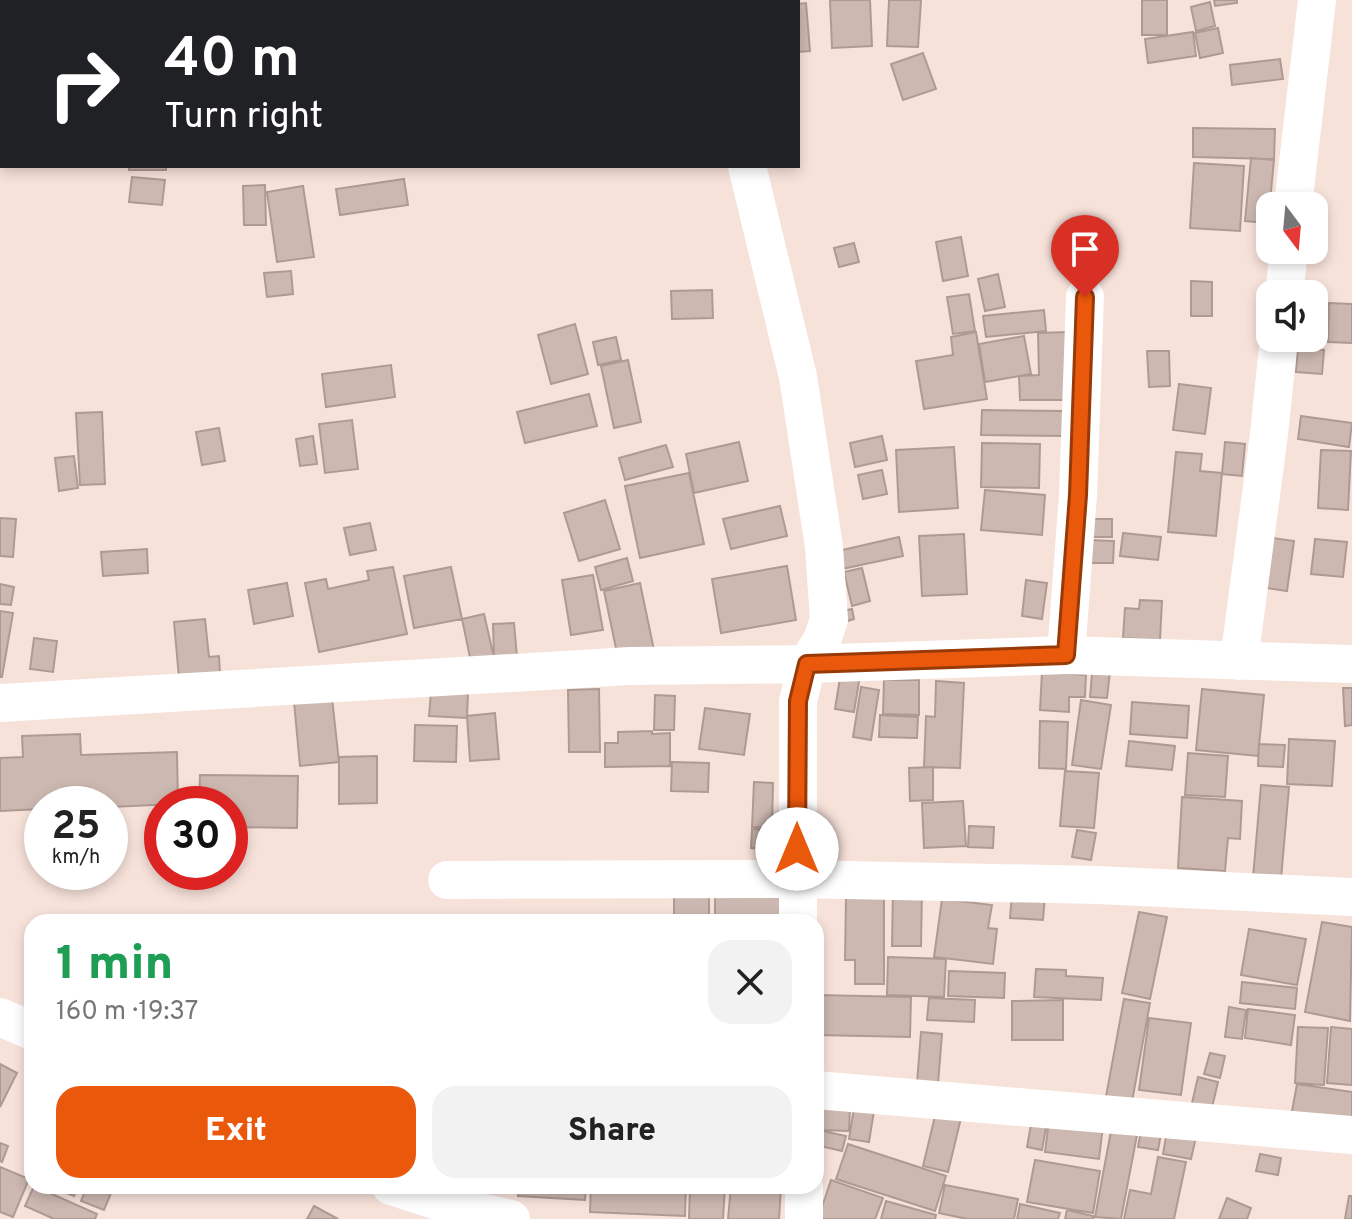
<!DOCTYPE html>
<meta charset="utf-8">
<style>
body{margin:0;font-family:Overpass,sans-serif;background:#f2f2f2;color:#222;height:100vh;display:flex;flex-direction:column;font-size:30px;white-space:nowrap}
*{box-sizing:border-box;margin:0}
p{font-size:26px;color:#767676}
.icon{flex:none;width:44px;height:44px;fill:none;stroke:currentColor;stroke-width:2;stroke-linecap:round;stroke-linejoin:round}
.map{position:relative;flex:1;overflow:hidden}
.details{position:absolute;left:24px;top:914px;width:800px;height:280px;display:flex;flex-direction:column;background:#fff;border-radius:24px;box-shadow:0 4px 12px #0003}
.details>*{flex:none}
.guide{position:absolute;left:0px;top:0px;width:800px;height:168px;box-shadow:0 4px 12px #0003;background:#202124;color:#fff;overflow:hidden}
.needle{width:52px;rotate:164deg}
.tools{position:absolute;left:1256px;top:192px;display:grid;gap:16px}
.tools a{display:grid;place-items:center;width:72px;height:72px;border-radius:16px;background:#fff;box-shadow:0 4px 12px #0003;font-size:40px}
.speed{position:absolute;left:24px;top:786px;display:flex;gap:16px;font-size:40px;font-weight:700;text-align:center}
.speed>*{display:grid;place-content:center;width:104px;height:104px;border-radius:50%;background:#fff;box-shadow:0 4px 12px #0003;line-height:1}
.speed small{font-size:20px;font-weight:400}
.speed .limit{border:12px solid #d22;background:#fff;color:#111}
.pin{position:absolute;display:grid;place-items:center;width:68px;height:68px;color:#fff;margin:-82px -34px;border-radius:50% 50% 50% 0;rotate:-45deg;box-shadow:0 0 8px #0007}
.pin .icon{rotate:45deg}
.me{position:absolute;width:88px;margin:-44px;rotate:0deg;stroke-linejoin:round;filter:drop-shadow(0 0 6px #0008)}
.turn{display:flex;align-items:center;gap:28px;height:168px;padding:0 32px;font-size:36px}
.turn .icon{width:104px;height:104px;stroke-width:2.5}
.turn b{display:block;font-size:56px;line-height:68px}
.round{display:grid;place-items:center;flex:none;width:84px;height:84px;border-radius:24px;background:#f2f2f2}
.headline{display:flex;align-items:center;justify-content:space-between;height:136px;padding:0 32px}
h1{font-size:48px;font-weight:800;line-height:60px;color:#1e9e55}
.primary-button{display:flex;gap:16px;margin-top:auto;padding:16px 32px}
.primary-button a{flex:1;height:92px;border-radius:24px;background:#ea580c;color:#fff;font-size:32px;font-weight:800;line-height:92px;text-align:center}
.primary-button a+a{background:#f2f2f2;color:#222}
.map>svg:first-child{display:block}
</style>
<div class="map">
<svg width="1352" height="1219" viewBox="0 0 1352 1219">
<rect width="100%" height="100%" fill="#f7e2da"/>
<path fill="#ccb8b0" stroke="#af9a93" stroke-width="2" d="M96 0H147L96 2Z
M330 0H373L374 2H330Z
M375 0H421V2H375Z
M830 0H870L872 46 832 48Z
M889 0H921L918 47 887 46Z
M1142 0H1167V35H1142Z
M1214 0H1237V3L1215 6Z
M1210 2 1215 26 1196 31 1191 7Z
M806 3 810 51 798 52V4Z
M1218 28 1223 53 1200 58 1195 33Z
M1193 32 1196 56 1148 63 1145 39Z
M923 53 936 89 903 100 891 64Z
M1280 59 1283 79 1232 85 1230 65Z
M1193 128 1275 129 1274 159 1193 157Z
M1251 158 1274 160 1268 223 1245 221Z
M1194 163 1244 166 1240 231 1190 228Z
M129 166H166V170H129Z
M132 177 165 180 162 205 129 202Z
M404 179 408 205 340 215 336 189Z
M265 185 266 225H244L243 186Z
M303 186 314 257 277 262 267 192Z
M961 237 968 276 943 281 936 242Z
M854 243 859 262 839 267 834 248Z
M291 271 293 294 267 297 264 273Z
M998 274 1005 307 985 311 978 279Z
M1191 281 1212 282V316H1191Z
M712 290 713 318 672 319 671 291Z
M969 294 975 331 953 334 947 297Z
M1329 303 1352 304V343L1328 342Z
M1044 310 1046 331 986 337 983 316Z
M575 324 588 374 551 384 538 335Z
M976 332 987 399 924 409 916 361 953 355 951 337Z
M1067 332 1068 400H1020L1019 376 1039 375 1038 333Z
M1024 336 1031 374 985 382 979 344Z
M616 337 621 360 598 365 593 342Z
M1298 348 1324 350 1322 374 1296 372Z
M1147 351H1169L1170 386 1149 387Z
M628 360 641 422 614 428 601 366Z
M391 365 395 397 326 407 322 374Z
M1179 384 1211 388 1205 434 1173 430Z
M589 394 597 426 525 443 517 412Z
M982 410 1066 411V436L981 435Z
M102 412 105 484 80 485 76 413Z
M1301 416 1352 423 1349 447 1298 439Z
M352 420 358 469 325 473 319 424Z
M219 428 225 461 202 465 196 432Z
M313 436 317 464 300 466 296 439Z
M882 436 887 460 855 467 850 443Z
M739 442 748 481 694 493 686 454Z
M1225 442 1245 444 1242 476 1222 474Z
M982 443 1040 444 1039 488 981 487Z
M666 445 673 467 625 480 619 458Z
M954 447 958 508 899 512 896 450Z
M1321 450 1351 451 1348 510 1318 508Z
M1176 452 1202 454 1200 471 1222 473 1216 536 1168 532Z
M74 456 78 488 59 491 55 458Z
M882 470 887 494 863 499 858 475Z
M689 473 704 544 640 558 625 486Z
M985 490 1045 495 1042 535 981 530Z
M605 500 620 549 579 561 564 513Z
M780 506 787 536 731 549 723 519Z
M0 518 16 519 13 557 0 556Z
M1080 519H1112V537H1080Z
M370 523 376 550 350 555 344 528Z
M1123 533 1161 537 1158 560 1120 556Z
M964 534 967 594 922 596 919 536Z
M899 537 903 556 842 569 838 551Z
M1273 538 1294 541 1287 591 1266 588Z
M1315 539 1347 542 1343 577 1311 574Z
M1089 540 1114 541 1113 563H1088Z
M147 549 148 573 103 576 101 552Z
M627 558 633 581 601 590 595 567Z
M787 566 796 620 721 633 712 579Z
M393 567 407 634 319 652 305 583 326 579 328 589 369 580 367 571Z
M451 567 462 619 414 628 404 576Z
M862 568 870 601 852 606 844 572Z
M593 575 603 630 571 635 562 580Z
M1026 580 1047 583 1042 619 1022 616Z
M287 583 293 616 254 624 248 590Z
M640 583 654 650 618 658 604 591Z
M0 584 14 587 11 605 0 604Z
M1140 600 1162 601 1160 640 1123 638 1125 608 1139 609Z
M852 609 854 619 841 623 838 612Z
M0 611 13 613 2 677H0Z
M484 614 495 662 472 667 462 619Z
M205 619 209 657 219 656 220 674 179 678 174 622Z
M514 623 517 657 494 659 493 624Z
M34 638 57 641 53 672 30 669Z
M1093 662 1111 663 1107 698 1090 697Z
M841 672 860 675 854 712 835 709Z
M1042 672 1086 675 1085 697H1069V712L1040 710Z
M884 680H919V715L883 714Z
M936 681 964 683 960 768 924 767 926 716 935 717Z
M861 687 879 690 871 740 853 737Z
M1343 688H1352V725L1345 726Z
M599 689 600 752H569L568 690Z
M1202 689 1264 695 1258 756 1196 750Z
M431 692 468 694 467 718 429 716Z
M655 695 675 696 674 730H654Z
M332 698 339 762 300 766 294 702Z
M1081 700 1111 705 1101 769 1072 765Z
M1132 702 1189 706 1187 738 1130 734Z
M705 708 750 714 744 755 699 749Z
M495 713 499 759 470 761 467 716Z
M880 715 918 717 917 738 879 737Z
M1040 721 1068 722 1066 769 1039 768Z
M415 725 457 726 456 762 414 761Z
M652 731V734L670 733V766L605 767V743H618V732Z
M80 734 81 755 177 752 178 804 110 807V804H42V809L0 811V758L23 757 22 736Z
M1289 739 1335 741 1332 786 1287 784Z
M1129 741 1175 746 1172 770 1126 766Z
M1259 744 1285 745 1283 767 1258 766Z
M1188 753 1228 756 1225 797 1185 795Z
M377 756V803L339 804V757Z
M672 762 709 763 708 792 671 791Z
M933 767V800L910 801 909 768Z
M1065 771 1099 773 1094 828 1060 826Z
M200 775 298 776 297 828 230 827V804H199Z
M754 782 773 783 772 828 752 827Z
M1261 785 1289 787 1281 879 1253 877Z
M1182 797 1242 801 1240 839 1228 838 1225 871 1178 868Z
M963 801 966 846 924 848 922 803Z
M969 826 994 827 993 848 968 847Z
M752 829 780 831 779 850 751 848Z
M1077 830 1096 833 1091 860 1072 857Z
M780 887V922H715V888Z
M674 890H709V922H674Z
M893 890H922L921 946H892Z
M1012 894 1045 896 1043 920 1010 918Z
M846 895 884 896V984H855V960H845Z
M942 899 992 905 988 928 997 929 993 964 934 957Z
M1139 912 1167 917 1150 999 1122 993Z
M1322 922 1352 927 1350 1021 1305 1012Z
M1249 929 1306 939 1297 985 1241 975Z
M888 957 946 959 944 997 887 995Z
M1036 969 1066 970V976L1103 978 1101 1000 1034 997Z
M949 971 1005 973 1004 998 948 996Z
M1242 982 1297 988 1295 1009 1240 1003Z
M816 995 911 997 910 1037 816 1035Z
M929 998 975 1000 974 1022 927 1020Z
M1124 999 1150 1003 1131 1107 1105 1102Z
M1063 1000V1040H1012V1001Z
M1229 1007 1246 1010 1242 1039 1225 1037Z
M1248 1009 1295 1015 1291 1045 1245 1038Z
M1149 1018 1191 1023 1181 1095 1139 1090Z
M1298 1027 1328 1028 1324 1085 1295 1083Z
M1331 1027 1352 1029V1085L1327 1083Z
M921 1032 942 1034 938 1084 917 1083Z
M1210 1053 1225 1056 1220 1078 1204 1074Z
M0 1064 17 1073 0 1107Z
M1198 1077 1218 1082 1210 1116 1190 1112Z
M1297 1084 1352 1092V1132L1290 1122Z
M822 1107H850L849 1131 821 1130Z
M854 1108 874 1111 869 1142 849 1139Z
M936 1112 961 1118 948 1172 923 1166Z
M1032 1119 1047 1122 1042 1150 1027 1147Z
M1049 1120 1103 1126 1099 1159 1045 1152Z
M818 1130 846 1136 842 1151 816 1145Z
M1111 1131 1137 1135 1121 1219 1095 1217Z
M1141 1131 1161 1134 1158 1150 1138 1147Z
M1167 1131 1196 1137 1191 1159 1163 1154Z
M0 1143 8 1146 2 1162 0 1161Z
M848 1144 946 1176 935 1211 836 1179Z
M1260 1154 1281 1158 1278 1175 1256 1171Z
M1158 1157 1186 1162 1174 1219H1124L1130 1190 1151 1194Z
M1035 1160 1100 1171 1093 1213 1027 1202Z
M0 1167 29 1179 13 1217 0 1212Z
M831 1180 883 1198 875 1219H818Z
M945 1185 1018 1199 1014 1219H967L939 1213Z
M34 1186 97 1214 95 1219H54L25 1206Z
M48 1186H78L74 1196Z
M87 1186H114L104 1210 81 1201Z
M519 1186H586L585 1200 518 1196Z
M591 1186H686L685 1216 590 1212Z
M690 1186H725L723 1219H689Z
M731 1186H781L779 1219H728Z
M1349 1196H1352V1219H1345Z
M1227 1198 1251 1208 1247 1219H1219Z
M886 1201 936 1215 935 1219H881Z
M1020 1204 1060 1213 1058 1219H1017Z
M314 1206 338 1219H307Z
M1067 1210 1093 1216V1219H1065Z"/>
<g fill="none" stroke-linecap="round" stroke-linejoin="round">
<path stroke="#fff" stroke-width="38" d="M716 0V2
M747 166 798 377 824 547 829 620 822 640 807 664 798 701V922
M1293 206 1317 0
M1284 294 1289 250
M1066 655 1078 495 1085 297
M1239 661 1269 434 1279 338
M0 703 630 666 807 664 1066 655 1352 664
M447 880 797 879 1098 885 1352 897
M0 1017 32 1031
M816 1090 1352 1135
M391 1186 457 1207 511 1219
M804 1186V1219"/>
</g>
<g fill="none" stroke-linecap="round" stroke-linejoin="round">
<defs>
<path id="route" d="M797 849 798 701 807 664 1066 655 1078 495 1085 297"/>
</defs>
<use href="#route" stroke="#983908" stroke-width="20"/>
<use href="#route" stroke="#ea580c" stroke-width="14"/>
</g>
</svg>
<div class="tools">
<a><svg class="needle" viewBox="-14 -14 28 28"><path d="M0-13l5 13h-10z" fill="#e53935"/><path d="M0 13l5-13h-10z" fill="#767676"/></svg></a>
<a><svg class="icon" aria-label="sound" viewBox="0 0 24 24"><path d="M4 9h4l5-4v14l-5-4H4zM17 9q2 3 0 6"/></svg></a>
</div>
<div class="speed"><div>25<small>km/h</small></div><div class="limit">30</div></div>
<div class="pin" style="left:1085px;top:297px;background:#d93025"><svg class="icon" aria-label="arrive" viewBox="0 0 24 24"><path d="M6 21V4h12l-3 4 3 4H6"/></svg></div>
<svg class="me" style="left:797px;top:849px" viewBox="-20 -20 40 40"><circle r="19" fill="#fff"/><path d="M0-13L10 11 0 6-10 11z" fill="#ea580c"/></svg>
<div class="guide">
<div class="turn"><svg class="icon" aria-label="right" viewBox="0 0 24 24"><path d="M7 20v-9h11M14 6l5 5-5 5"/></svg><div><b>40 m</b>Turn right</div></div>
</div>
<section class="details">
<div class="headline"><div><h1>1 min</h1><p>160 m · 19:37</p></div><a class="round"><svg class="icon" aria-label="close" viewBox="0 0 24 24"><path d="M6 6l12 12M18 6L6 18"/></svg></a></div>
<div class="primary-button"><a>Exit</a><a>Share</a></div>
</section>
</div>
